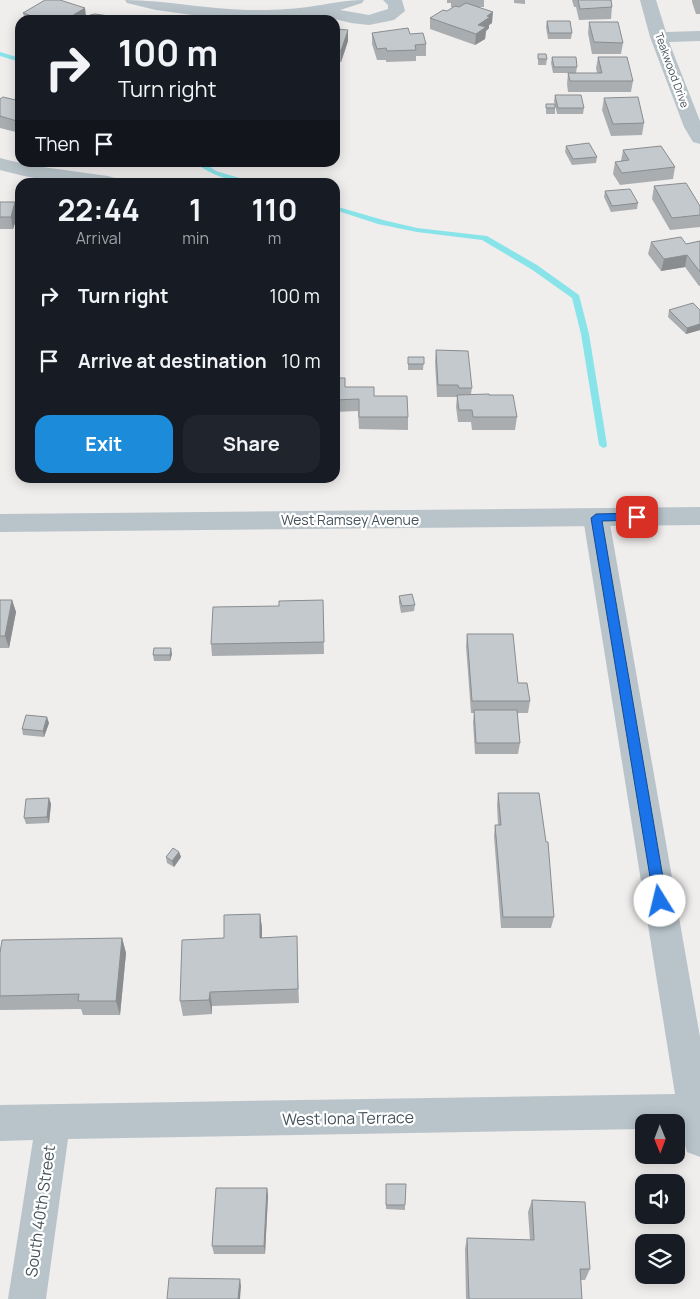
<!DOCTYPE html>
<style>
body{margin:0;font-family:Manrope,sans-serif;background:#20242c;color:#f1f3f6;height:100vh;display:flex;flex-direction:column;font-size:19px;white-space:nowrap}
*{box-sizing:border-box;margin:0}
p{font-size:16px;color:#9ea1a6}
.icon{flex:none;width:28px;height:28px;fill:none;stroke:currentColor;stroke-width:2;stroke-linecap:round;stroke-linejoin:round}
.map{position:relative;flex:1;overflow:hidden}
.details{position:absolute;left:15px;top:178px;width:325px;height:305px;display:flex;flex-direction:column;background:#171b24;border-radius:15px;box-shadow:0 2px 12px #0003}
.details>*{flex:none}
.guide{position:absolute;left:15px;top:15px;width:325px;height:152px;border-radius:15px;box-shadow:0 2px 12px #0003;background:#171b24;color:#f1f3f6;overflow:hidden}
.needle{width:32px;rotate:179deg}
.fabs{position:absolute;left:635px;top:1114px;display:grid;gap:10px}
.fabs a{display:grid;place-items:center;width:50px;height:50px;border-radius:10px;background:#171b24;box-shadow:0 2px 12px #0003;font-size:25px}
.pin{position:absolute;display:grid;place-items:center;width:42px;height:42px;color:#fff;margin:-21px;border-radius:10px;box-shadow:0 2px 8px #0006}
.me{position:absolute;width:55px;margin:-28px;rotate:351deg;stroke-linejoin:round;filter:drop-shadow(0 0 4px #0008)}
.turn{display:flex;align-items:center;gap:18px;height:105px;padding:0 20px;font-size:22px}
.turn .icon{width:65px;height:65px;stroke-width:2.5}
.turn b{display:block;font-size:35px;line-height:42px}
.then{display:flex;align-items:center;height:48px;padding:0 20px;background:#0003;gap:10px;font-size:19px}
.eta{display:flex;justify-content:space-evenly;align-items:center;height:85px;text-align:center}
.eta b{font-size:30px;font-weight:700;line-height:35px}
.action{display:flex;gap:10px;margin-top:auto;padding:10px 20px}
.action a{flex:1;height:58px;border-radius:15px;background:#1c8cda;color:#fff;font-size:20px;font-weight:700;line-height:58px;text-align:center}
.action a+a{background:#20242c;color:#f1f3f6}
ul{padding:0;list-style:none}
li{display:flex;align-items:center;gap:15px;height:65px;padding:0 20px}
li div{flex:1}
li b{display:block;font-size:19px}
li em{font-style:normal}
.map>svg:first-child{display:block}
</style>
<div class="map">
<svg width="700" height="1299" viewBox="0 0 700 1299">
<rect width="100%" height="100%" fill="#f0eded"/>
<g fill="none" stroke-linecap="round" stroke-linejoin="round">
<path fill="#89e4ea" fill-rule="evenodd" d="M0 52 20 58V62L0 56Z
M194 162H203L216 171 253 182C234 184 209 174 194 162Z
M335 206 383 220 417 228 487 236 537 265 579 295 589 334 607 445 606 447 603 448 599 445 581 334 572 298 531 269 482 240 417 232 378 224 335 210Z"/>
<path fill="#b8c4ca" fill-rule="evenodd" d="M125 0C166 0 206 9 247 10 267 10 288 10 308 7 328 4 344 0 364 0L362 3 340 10 369 15 388 9V5L383 0H402L405 11 394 20 369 25 351 23 318 15 276 19 214 18 156 10 127 3Z
M640 0H656L666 32 700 31V41L669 42 700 121V144L693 142 684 127 650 37Z
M0 158 28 165 108 176 115 178 118 182C79 187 37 180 0 170Z
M596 509 605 512 609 518 700 1037V1157L687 1152 680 1129H676V1122H644V1129L68 1139 46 1299H8L33 1140 0 1141V1105L675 1094 583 518 587 512Z"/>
<path fill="#b8c4ca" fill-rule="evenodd" d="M700 507V525L0 532V514Z"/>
</g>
<path fill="#a9adb0" d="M447 0H484V7H479L492 23 489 25V28L486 31 485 39 475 45 430 29V18L447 11 453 7H451V3H447Z
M514 0H525V4L514 3Z
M572 0H611L612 7 611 19 579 20 576 7H574Z
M692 0H700V14H696L692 2Z
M85 8 86 18 124 20H25L23 13Z
M547 21 572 33 571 39H548L546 27Z
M589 22 623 43 621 54H592L588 33Z
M335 29 348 30V41L341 62H335Z
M372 33 410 34 426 44V56H416V61L386 62V60H377L372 44Z
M538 54 547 59 546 65H538Z
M552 57 577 67 576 73H597L596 68 598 57 633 81 631 92H568L567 84 568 73H553L551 63Z
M555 95 584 108 583 114H557L554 101Z
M604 98 644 123 642 135 611 136 602 110Z
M0 99 20 101V133L0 128Z
M546 104 555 108V114H546Z
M566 146 597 157 596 163 572 165 565 152Z
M623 150 675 167 673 179 620 185 613 174 615 162 621 161Z
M654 186 700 206V227L670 230 652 199Z
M605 191 638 203 637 209 611 212 604 197Z
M0 202 18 214 13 229H0Z
M700 241V286H699L685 267 661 271 648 254 651 242 686 244Z
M669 310H700V330L686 334 668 317Z
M436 350 472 388 471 394 489 395 517 417 515 430H472L471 422H458L456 407 457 397H437L435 362Z
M408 357H424L423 370H408Z
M335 378 345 387 374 396 408 417V430L359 429 358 411 335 412Z
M399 596 415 605 414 611 401 613 399 602Z
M0 600H12L16 612 9 648H0Z
M323 600 324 654 212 656 211 644 279 606Z
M467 634 518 683 530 701 528 713H517L520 743 518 754H475L473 722 474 713H471L466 646Z
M172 654 170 661H154L153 655Z
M49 723 44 737 23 735 22 729Z
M498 793 554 917 551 928H501L494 836 495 825H498L497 805Z
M49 798 51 804 49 823 26 824 24 818Z
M179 852 181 857 174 867 167 863 166 857Z
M260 914 262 928V938L297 951 299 1003 212 1006V1014L183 1016 180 1001 224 938Z
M122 938 126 953 120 1015H83L81 1009 0 1010V953Z
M386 1184 405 1205V1210L386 1209Z
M267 1188 268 1196 265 1254H214L212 1246Z
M532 1200 590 1269 585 1280H581L582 1299H466L465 1249 467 1238 530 1240 528 1212Z"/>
<path fill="#898d90" d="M85 8 86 19 85 20H65Z
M493 12 492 23 489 25V28L486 31 485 39 475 45 476 34 478 25 487 16Z
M348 30V41L341 62V51Z
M15 202 18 214 13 229 11 217Z
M687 255 685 267 661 271 664 259Z
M700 324V330L686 334 687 328Z
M12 600 16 612 9 648 5 636Z
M171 648 172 654 170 661V655Z
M47 717 49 723 44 737 43 731Z
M49 798 51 804 49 823 47 817Z
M179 852 181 857 174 867 172 861Z
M260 914 262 928V952L260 938Z
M122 938 126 953 120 1015 116 1001Z
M210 992 212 1006V1014L209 1000Z
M267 1188 268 1196 265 1254 264 1246Z
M240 1279 241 1286 240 1299H238Z"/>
<path fill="#c4c9cd" stroke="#898d90" d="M45 0H60L85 8 65 20H34L38 18 23 13Z
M578 0H611L612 7 580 9Z
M466 3 493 12 487 16 490 17 478 25 486 27 476 34 430 18 443 10 447 11 455 6 459 7Z
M95 14 116 17 124 20H84L90 15Z
M547 21H570L572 33H549Z
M589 22H618L623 43 594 42Z
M408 28 410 34 423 33 426 44 415 45 416 50 387 51 386 48 377 49 372 33Z
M335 29 348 30 341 51 335 50Z
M538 54H546L547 59H538Z
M552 57H576L577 67H554Z
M598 57H627L633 81H570L568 73H602Z
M555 95H581L584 108H558Z
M3 97 20 101V122L0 116V99Z
M638 97 644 123 613 124 604 98Z
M546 104H555V108H546Z
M589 143 597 157 573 159 566 146Z
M661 146 675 167 622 173 615 162 629 160 623 150Z
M686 183 700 206V215L672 218 654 186Z
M630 189 638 203 612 206 605 191Z
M0 202H15L11 217H0Z
M681 237 686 244 700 241V272L687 255 664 259 651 242Z
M693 303 700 310V324L687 328 669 310Z
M436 350 468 351 472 388H459L458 385H438Z
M408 357H424V364H408Z
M335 378H345V387H374V396H407L408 417H359V399L335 400Z
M489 394V395H513L517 417H473L472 410H459L457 395Z
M412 594 415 605 402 606 399 596Z
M0 600H12L5 636H0Z
M323 600 324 642 211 644 213 607 279 606V601Z
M467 634H513L518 683H527L530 701H472Z
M154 648H171L170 655H153Z
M474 710H517L520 743H476Z
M26 715 47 717 43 731 22 729Z
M498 793H539L546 842H548L554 917H503L495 825H501Z
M49 798 47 817 24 818 26 799Z
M173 848 179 852 172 861 166 857Z
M260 914V938L297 936 298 989 210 992 209 1000 180 1001 182 940 224 938V915Z
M122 938 116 1001H78L79 994 0 996V953L2 940Z
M386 1184H406L405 1205H386Z
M216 1188H267L264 1246H212Z
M532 1200 585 1202 590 1269H580L582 1299H469L467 1238 534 1240Z
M169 1278 240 1279 238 1299H167Z"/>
<path fill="#1a73e8" stroke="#114b97" d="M637 513 641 515 642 517 641 520 602 521 667 901 665 905 660 906 656 905 654 901 591 518 596 514Z"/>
<g text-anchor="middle" stroke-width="4.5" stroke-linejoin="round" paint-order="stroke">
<g font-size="11" fill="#46535a" stroke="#fff">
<text transform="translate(672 70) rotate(70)" y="4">Teakwood Drive</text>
</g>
<g font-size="14" fill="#46535a" stroke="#fff">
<text x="350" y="525">West Ramsey Avenue</text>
</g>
<g font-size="16" fill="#46535a" stroke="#fff">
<text transform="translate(348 1118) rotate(-1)" y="6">West Iona Terrace</text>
<text transform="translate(40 1211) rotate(-82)" y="6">South 40th Street</text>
</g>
</g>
</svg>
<div class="fabs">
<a><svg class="needle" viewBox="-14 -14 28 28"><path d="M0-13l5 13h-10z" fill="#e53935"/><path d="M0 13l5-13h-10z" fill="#9ea1a6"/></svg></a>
<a><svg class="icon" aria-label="sound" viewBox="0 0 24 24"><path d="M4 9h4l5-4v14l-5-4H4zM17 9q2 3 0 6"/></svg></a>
<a><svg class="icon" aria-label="layers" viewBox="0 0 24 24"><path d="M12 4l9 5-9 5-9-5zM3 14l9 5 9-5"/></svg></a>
</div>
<div class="pin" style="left:637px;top:517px;background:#d93025"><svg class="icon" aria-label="arrive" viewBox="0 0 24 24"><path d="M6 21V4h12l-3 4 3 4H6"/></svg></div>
<svg class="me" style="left:660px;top:901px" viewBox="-20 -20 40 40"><circle r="19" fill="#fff"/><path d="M0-13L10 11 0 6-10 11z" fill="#1a73e8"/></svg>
<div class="guide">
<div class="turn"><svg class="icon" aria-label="right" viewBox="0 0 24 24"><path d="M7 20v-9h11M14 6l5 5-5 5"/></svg><div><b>100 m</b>Turn right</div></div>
<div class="then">Then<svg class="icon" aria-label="arrive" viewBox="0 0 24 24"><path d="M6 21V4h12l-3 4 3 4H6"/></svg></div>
</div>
<section class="details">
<div class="eta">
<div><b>22:44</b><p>Arrival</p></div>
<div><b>1</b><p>min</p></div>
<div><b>110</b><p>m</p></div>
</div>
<ul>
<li><svg class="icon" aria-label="right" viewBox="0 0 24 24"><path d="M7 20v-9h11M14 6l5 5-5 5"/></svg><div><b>Turn right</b></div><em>100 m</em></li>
<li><svg class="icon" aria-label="arrive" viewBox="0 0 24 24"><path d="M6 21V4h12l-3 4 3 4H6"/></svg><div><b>Arrive at destination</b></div><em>10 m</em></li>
</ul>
<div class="action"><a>Exit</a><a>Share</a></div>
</section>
</div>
